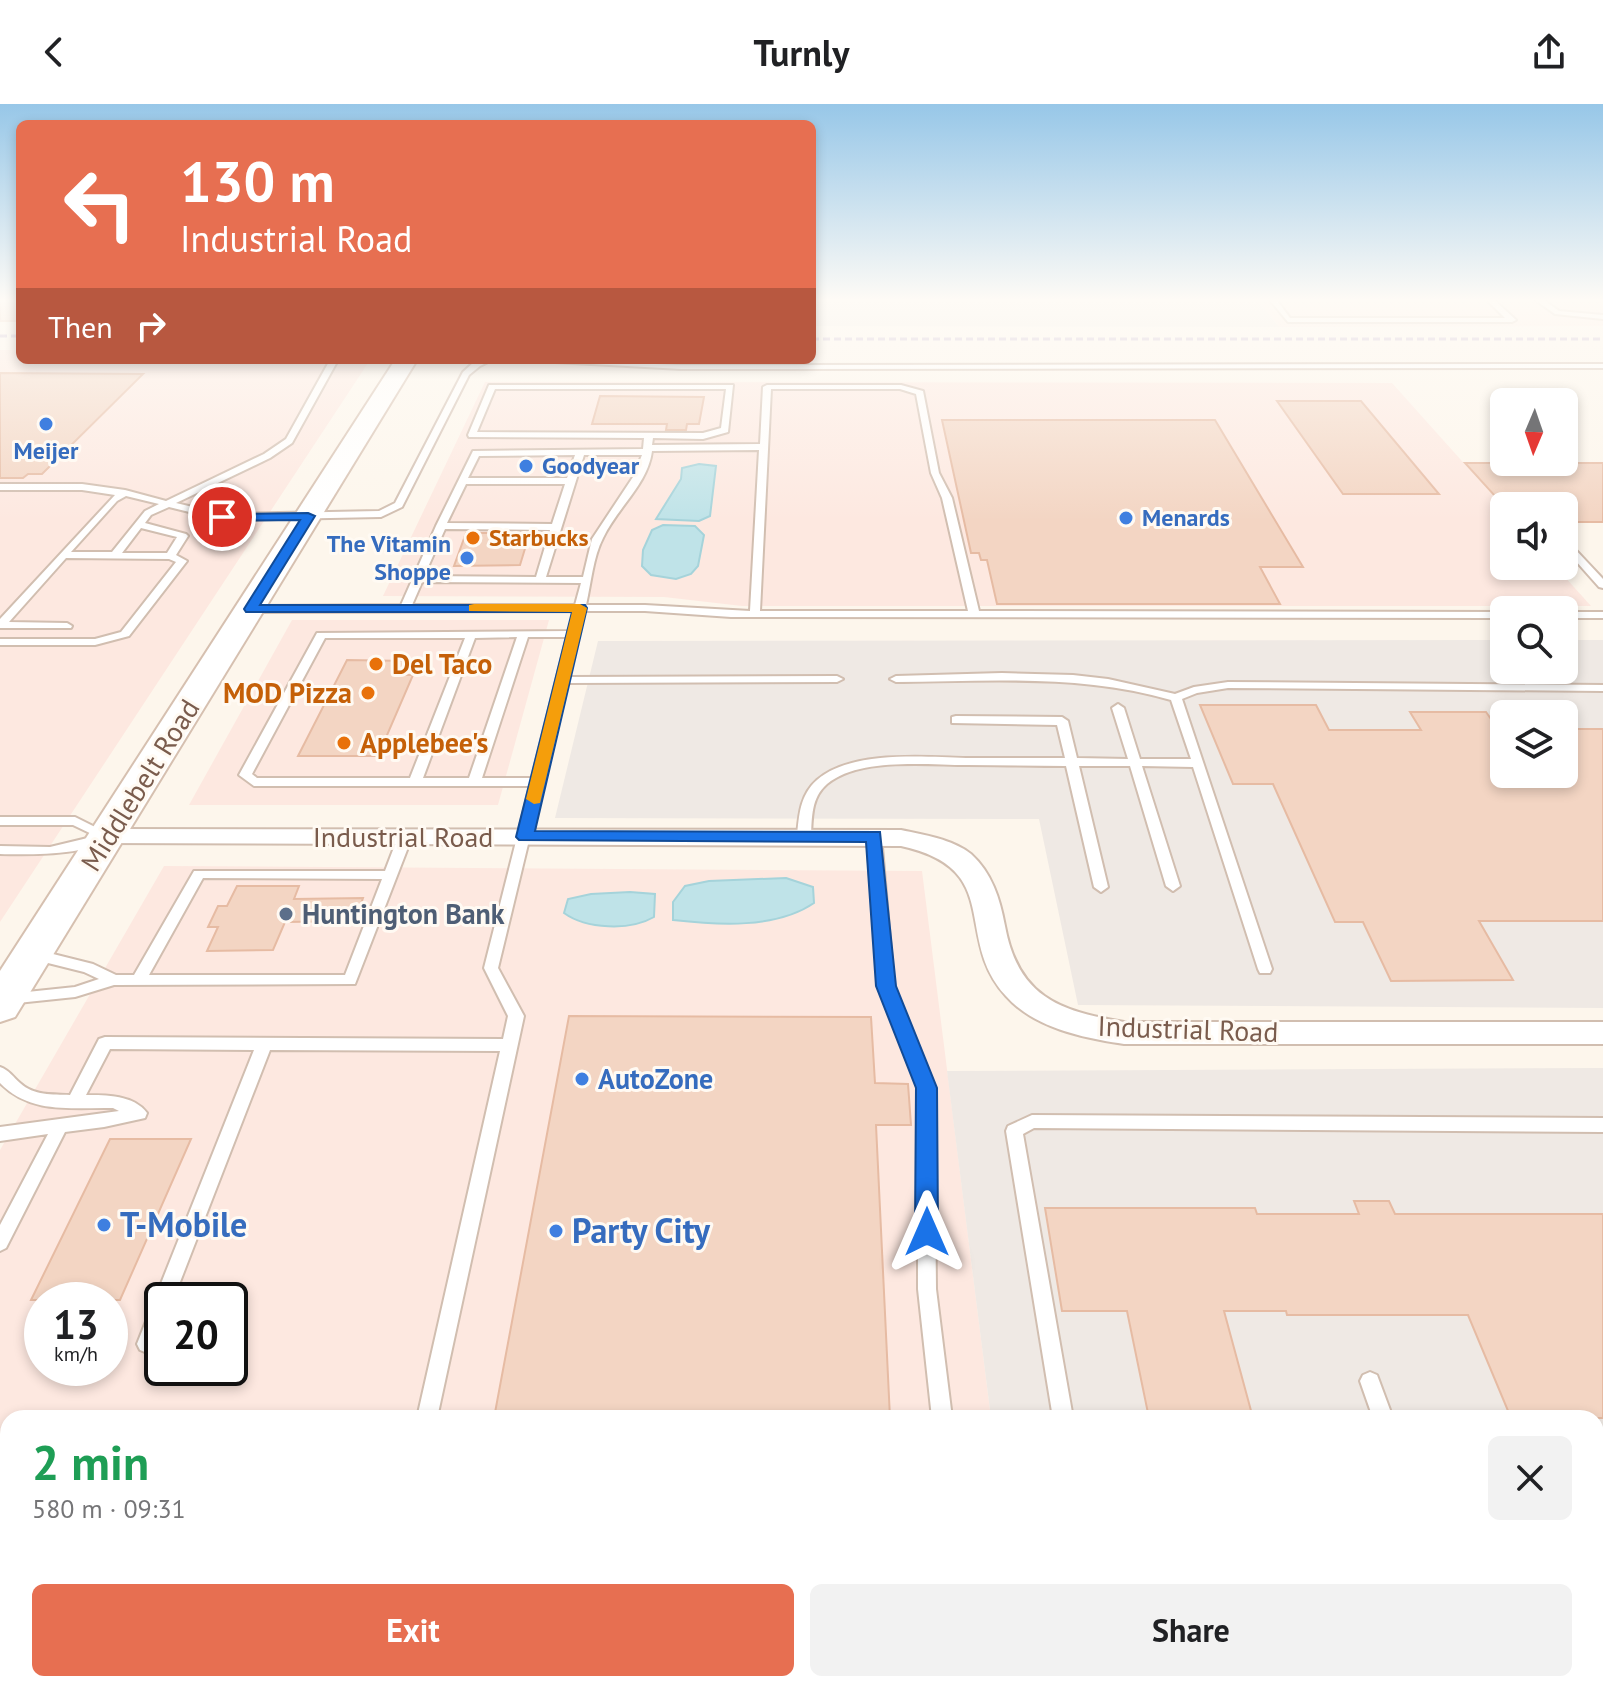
<!DOCTYPE html>
<meta charset="utf-8">
<style>
body{margin:0;font-family:"PT Sans",sans-serif;background:#f2f2f2;color:#202124;height:100vh;display:flex;flex-direction:column;font-size:30px;white-space:nowrap}
*{box-sizing:border-box;margin:0}
p{font-size:26px;color:#757577}
.icon{flex:none;width:44px;height:44px;fill:none;stroke:currentColor;stroke-width:2;stroke-linecap:round;stroke-linejoin:round}
.map{position:relative;flex:1;overflow:hidden}
.drawer{position:absolute;left:0px;top:1306px;width:1604px;height:282px;display:flex;flex-direction:column;background:#fff;border-radius:24px 24px 0 0;box-shadow:0 4px 12px #0003}
.drawer>*{flex:none}
.top-card{position:absolute;left:16px;top:16px;width:800px;height:244px;border-radius:12px;box-shadow:0 4px 12px #0003;background:#e76f51;color:#fff;overflow:hidden}
.needle{width:52px;rotate:182deg}
.fabs{position:absolute;left:1490px;top:284px;display:grid;gap:16px}
.fabs a{display:grid;place-items:center;width:88px;height:88px;border-radius:12px;background:#fff;box-shadow:0 4px 12px #0003;font-size:40px}
.speed{position:absolute;left:24px;top:1178px;display:flex;gap:16px;font-size:40px;font-weight:700;text-align:center}
.speed>*{display:grid;place-content:center;width:104px;height:104px;border-radius:50%;background:#fff;box-shadow:0 4px 12px #0003;line-height:1}
.speed small{font-size:20px;font-weight:400}
.speed .limit{border:4px solid #111;border-radius:12px;background:#fff;color:#111}
.pin{position:absolute;display:grid;place-items:center;width:68px;height:68px;color:#fff;margin:-34px;border:4px solid #fff;border-radius:50%;box-shadow:0 2px 8px #0007}
.me{position:absolute;width:88px;margin:-44px;rotate:0deg;stroke-linejoin:round;filter:drop-shadow(0 0 6px #0008)}
.turn{display:flex;align-items:center;gap:28px;height:168px;padding:0 32px;font-size:36px}
.turn .icon{width:104px;height:104px;stroke-width:2.5}
.turn b{display:block;font-size:56px;line-height:68px}
.then{display:flex;align-items:center;height:76px;padding:0 32px;background:#0003;gap:16px;font-size:30px}
.round{display:grid;place-items:center;flex:none;width:84px;height:84px;border-radius:12px;background:#f2f2f2}
.headline{display:flex;align-items:center;justify-content:space-between;height:136px;padding:0 32px}
h1{font-size:48px;font-weight:800;line-height:60px;color:#1e9e55}
.cta{display:flex;gap:16px;margin-top:auto;padding:16px 32px}
.cta a{flex:1;height:92px;border-radius:12px;background:#e76f51;color:#fff;font-size:32px;font-weight:800;line-height:92px;text-align:center}
.cta a+a{background:#f2f2f2;color:#202124}
header{display:flex;justify-content:space-between;align-items:center;height:104px;padding:0 32px;background:#fff;font-size:36px;font-weight:800}
.map>svg:first-child{display:block}
</style>
<header><svg class="icon" aria-label="back" viewBox="0 0 24 24"><path d="M15 5l-7 7 7 7"/></svg>Turnly<svg class="icon" aria-label="share" viewBox="0 0 24 24"><path d="M12 15V3M7 8l5-5 5 5M5 13v7h14v-7"/></svg></header>
<div class="map">
<svg width="1603" height="1587" viewBox="0 0 1603 1587">
<rect width="100%" height="100%" fill="#fdf6ec"/>
<path fill="#fde8e0" fill-rule="evenodd" d="M1257 195H1603V222L1279 223Z
M0 246H20V256H370L0 818Z
M485 278 1392 279 1504 404V462H1555L1591 502H742L664 493 383 492Z
M292 516H549L498 701H189Z
M164 762 922 767 991 1314H8V1580H1024L1025 1587H0V1046ZM42 1196H110V1264H42ZM162 1196H230V1264H162Z"/>
<path fill="#efe9e4" fill-rule="evenodd" d="M812 195H1257L1279 223 812 222Z
M1504 536V566H1564V536H1603V904L1078 901 1039 715 555 714 598 537ZM1504 610H1564V670H1504Z
M1603 964V1587H1025L1024 1580H1596V1314H991L947 967Z"/>
<path fill="#bfe3e8" stroke="#a5d3da" stroke-width="2" d="M699 360 716 362 710 412 699 417 656 415 681 375 682 364Z
M663 421 695 422 704 431 698 462 691 470 676 475 651 471 642 462 643 446 652 426Z
M786 774 813 783 814 799C776 825 718 821 673 816V798L685 782 709 777Z
M630 788 655 790 654 813C630 827 586 825 564 809L568 795 591 790Z"/>
<path fill="#f3d5c3" stroke="#e6bba3" stroke-width="2" d="M0 195H20V217H0Z
M0 269 143 270 42 370H28L23 374H0Z
M600 292 704 293 699 320H687L686 326H666L667 320H592Z
M1277 297H1361L1439 390H1343Z
M942 316H1215L1303 463H1260L1280 500H997L987 456H981L979 449H971Z
M1465 359H1603V418H1564V402H1504Z
M466 429H522L519 438H527L520 461 454 462Z
M347 556 409 557 403 571H413L378 652H298Z
M1200 601H1316L1329 626H1421L1410 608H1486L1498 625H1504V670H1564V625H1603V817H1479L1513 876 1391 877 1363 818H1335L1273 680H1233Z
M237 782H299L294 795 363 794 355 817 285 818 273 846 207 847 218 823H208L218 802H227Z
M569 912 871 913 875 979 908 980 911 1021H876L890 1314H494Z
M110 1035H191L120 1196H31Z
M1354 1097H1389L1395 1110H1603V1314H1511L1468 1211H1287L1286 1207H1224L1253 1314H1149L1127 1207H1062L1045 1104H1255L1257 1110H1359Z"/>
<g fill="none" stroke-linecap="round" stroke-linejoin="round">
<defs>
<path id="lane" d="M1269 195H1276L1290 214H1505L1486 195H1493L1516 216 1512 218H1288Z
M1534 195H1542L1559 207 1603 211V215L1555 210Z
M330 256H338L292 339 270 354 176 399 222 410 379 407 395 399 463 268 474 258 492 256 480 262 469 271 402 403 381 413 222 416 169 403 151 411 145 419 186 430 188 432 176 451 187 457 129 532 95 541H0V535H95L121 528 176 458 169 455 66 454 9 518 67 519 72 522 71 524H0V515L115 391 82 386H0V380H82L125 386 166 397 264 350 286 335ZM126 392 159 400 145 407 112 448H71L117 397ZM141 424 177 433 167 449H122Z
M551 256 681 261 1603 260V264L681 265 555 258Z
M489 281H733L728 328 703 335 653 334 652 341 760 340 763 283 767 281H901L923 287 939 369 952 394 979 507 1504 508V514L731 513 645 507H584L569 573 837 572 843 575 837 578 567 579 498 864 524 912 437 1314H417L500 947 270 946 173 1196H162V1226L154 1246 147 1249 140 1246 137 1240 254 946 110 945 86 991C106 991 134 991 147 1009L145 1014 104 1023 65 1028 6 1144 0 1147V1121L48 1030 0 1037V1023L119 1007 113 1004C72 1003 31 1011 0 979V963C9 966 13 973 20 979 34 992 52 990 70 991L99 935 105 933 503 935 508 912 484 864 530 682H254L239 671 317 529 569 527 574 507 251 508 246 505 251 502 401 501 436 422 473 347 643 345 644 334 469 333 468 331ZM495 285H726L721 324 703 329 477 328ZM771 285H900L916 290 931 369 942 394 968 507H760ZM759 346 750 507 645 501H586C591 480 593 453 603 434 617 404 648 380 652 347ZM575 351 567 374H468L479 352ZM584 351H642L633 373 592 435 583 473H546ZM466 380H565L552 420 447 419ZM445 425 550 426 536 473 424 472ZM422 478 581 479 575 501H412ZM517 533 469 674H423L475 534ZM528 533H567L532 674H482ZM325 534H465L410 674H257L252 670Z
M1570 442 1573 443 1603 475V484L1599 483 1567 447 1565 445Z
M1564 508H1603V514H1564Z
M1002 569 1073 571 1108 575 1175 590 1194 583 1228 578 1603 581V587L1228 584 1197 589 1182 595 1272 865 1270 869H1260L1258 865 1193 663 1142 662 1180 782 1173 787 1166 782 1130 662H1079L1108 783 1101 788 1094 783 1066 662C1033 662 1000 661 967 661 926 661 859 653 827 680 811 694 812 713 811 732L804 736 799 735 797 732C799 711 800 691 817 676 851 646 924 653 966 654 999 654 1032 654 1065 654L1057 621 952 619V613L956 612 1062 613 1068 617 1077 654 1128 655 1112 604 1118 600 1124 604 1140 655H1191L1171 596C1081 570 989 577 896 578L890 575 896 572Z
M0 713H75L115 733C91 751 32 751 0 750V742L50 743 96 732 73 721H0Z
M874 728 881 732 894 882 934 984 936 1185 952 1314H932L918 1185V984L878 882 867 732Z
M405 729 412 733 355 880 114 881 75 893 8 900 3 899 0 895 3 891 8 890 75 883 99 875 84 868 28 854 26 850 33 845 93 860 116 871H134L194 767H385L398 733ZM203 774 382 775 345 871H149Z
M1032 1011 1603 1014V1028L1034 1024 1023 1030 1073 1314H1053L1006 1027 1008 1022Z
M1370 1268 1377 1271 1393 1314H1373L1360 1277 1363 1271Z
M357 1580H381L379 1587H355Z
M962 1580H986L987 1587H963Z
M1096 1580H1120L1121 1587H1097Z
M1468 1580H1492L1495 1587H1471Z"/>
<path id="street" d="M108 725 901 726C924 731 952 735 971 750 992 769 1000 795 1005 822 1018 892 1058 907 1124 918H1603V940H1124C1084 934 1034 924 1006 892 952 833 1006 765 901 742L99 739 95 733 99 727Z"/>
<path id="secondary" d="M395 256H417L15 913 0 918V867Z"/>
</defs>
<use href="#lane" stroke="#d1beb0" stroke-width="4"/>
<use href="#street" stroke="#d1beb0" stroke-width="4"/>
<use href="#secondary" stroke="#d6c0b0" stroke-width="4"/>
<use href="#lane" fill="#fff" fill-rule="evenodd"/>
<use href="#street" fill="#fff" fill-rule="evenodd"/>
<use href="#secondary" fill="#fff" fill-rule="evenodd"/>
<path stroke="#b9a8c9" stroke-width="3" stroke-dasharray="7 4" stroke-linecap="butt" d="M0 232H20
M812 235H1603"/>
</g>
<linearGradient id="sky" x2="0" y2="1"><stop stop-color="#97c7e8"/><stop offset="0.47" stop-color="#fefbf6"/><stop offset="1" stop-color="#fefbf6" stop-opacity="0"/></linearGradient>
<rect width="1603" height="417" fill="url(#sky)"/>
<path fill="#1a73e8" stroke="#114b97" stroke-width="2" d="M308 409 315 412 260 501H585L587 504 535 727 880 728 896 882 937 984 938 1128 935 1135 927 1138 919 1135 915 1128 916 984 876 882 866 738 519 736 516 733 572 508H246L244 505 300 416 222 417 216 413 222 410Z"/>
<path fill="#f59e0b" d="M474 500H580L587 504 540 699 534 700 526 695 572 508 469 507V501Z"/>
<g fill="#3f7fe0" stroke="#fffaf3" stroke-width="3">
<circle cx="46" cy="320" r="8"/>
<circle cx="526" cy="362" r="8"/>
<circle cx="1126" cy="414" r="8"/>
<circle cx="467" cy="454" r="8"/>
<circle cx="582" cy="975" r="8"/>
<circle cx="104" cy="1121" r="8"/>
<circle cx="556" cy="1127" r="8"/>
</g>
<g fill="#e8710a" stroke="#fffaf3" stroke-width="3">
<circle cx="473" cy="434" r="8"/>
<circle cx="376" cy="560" r="8"/>
<circle cx="368" cy="589" r="8"/>
<circle cx="344" cy="639" r="8"/>
</g>
<circle fill="#5c6f8a" stroke="#fffaf3" stroke-width="3" cx="286" cy="810" r="8"/>
<g text-anchor="middle" stroke-width="6" stroke-linejoin="round" paint-order="stroke">
<g font-size="24" font-weight="bold" fill="#366cbe" stroke="#fffaf3" text-anchor="start">
<text x="46" y="355" text-anchor="middle">Meijer</text>
<text x="542" y="370">Goodyear</text>
<text x="1142" y="422">Menards</text>
<text x="451" y="448" text-anchor="end">The Vitamin<tspan x="451" dy="28">Shoppe</tspan></text>
</g>
<g font-size="24" font-weight="bold" fill="#c56008" stroke="#fffaf3" text-anchor="start">
<text x="489" y="442">Starbucks</text>
</g>
<g font-size="28" font-weight="bold" fill="#c56008" stroke="#fffaf3" text-anchor="start">
<text x="392" y="570">Del Taco</text>
<text x="352" y="599" text-anchor="end">MOD Pizza</text>
<text x="360" y="649">Applebee's</text>
</g>
<g font-size="28" fill="#7a5c4d" stroke="#fffaf3">
<text transform="translate(140 681) rotate(-58)" y="10">Middlebelt Road</text>
<text x="403" y="743">Industrial Road</text>
<text transform="translate(1188 925) rotate(2)" y="10">Industrial Road</text>
</g>
<g font-size="28" font-weight="bold" fill="#4e5e75" stroke="#fffaf3" text-anchor="start">
<text x="302" y="820">Huntington Bank</text>
</g>
<g font-size="28" font-weight="bold" fill="#366cbe" stroke="#fffaf3" text-anchor="start">
<text x="598" y="985">AutoZone</text>
</g>
<g font-size="34" font-weight="bold" fill="#366cbe" stroke="#fffaf3" text-anchor="start">
<text x="120" y="1133">T-Mobile</text>
<text x="572" y="1139">Party City</text>
</g>
</g>
</svg>
<div class="fabs">
<a><svg class="needle" viewBox="-14 -14 28 28"><path d="M0-13l5 13h-10z" fill="#e53935"/><path d="M0 13l5-13h-10z" fill="#757577"/></svg></a>
<a><svg class="icon" aria-label="sound" viewBox="0 0 24 24"><path d="M4 9h4l5-4v14l-5-4H4zM17 9q2 3 0 6"/></svg></a>
<a><svg class="icon" aria-label="search" viewBox="0 0 24 24"><circle cx="10" cy="10" r="6"/><path d="M15 15l6 6"/></svg></a>
<a><svg class="icon" aria-label="layers" viewBox="0 0 24 24"><path d="M12 4l9 5-9 5-9-5zM3 14l9 5 9-5"/></svg></a>
</div>
<div class="speed"><div>13<small>km/h</small></div><div class="limit">20</div></div>
<div class="pin" style="left:222px;top:413px;background:#d93025"><svg class="icon" aria-label="arrive" viewBox="0 0 24 24"><path d="M6 21V4h12l-3 4 3 4H6"/></svg></div>
<svg class="me" style="left:927px;top:1128px" viewBox="-20 -20 40 40"><path d="M0-17L14 15 0 8-14 15z" fill="#1a73e8" stroke="#fff" stroke-width="4"/></svg>
<div class="top-card">
<div class="turn"><svg class="icon" aria-label="left" viewBox="0 0 24 24"><path d="M17 20v-9H6M10 6l-5 5 5 5"/></svg><div><b>130 m</b>Industrial Road</div></div>
<div class="then">Then<svg class="icon" aria-label="right" viewBox="0 0 24 24"><path d="M7 20v-9h11M14 6l5 5-5 5"/></svg></div>
</div>
<section class="drawer">
<div class="headline"><div><h1>2 min</h1><p>580 m · 09:31</p></div><a class="round"><svg class="icon" aria-label="close" viewBox="0 0 24 24"><path d="M6 6l12 12M18 6L6 18"/></svg></a></div>
<div class="cta"><a>Exit</a><a>Share</a></div>
</section>
</div>
